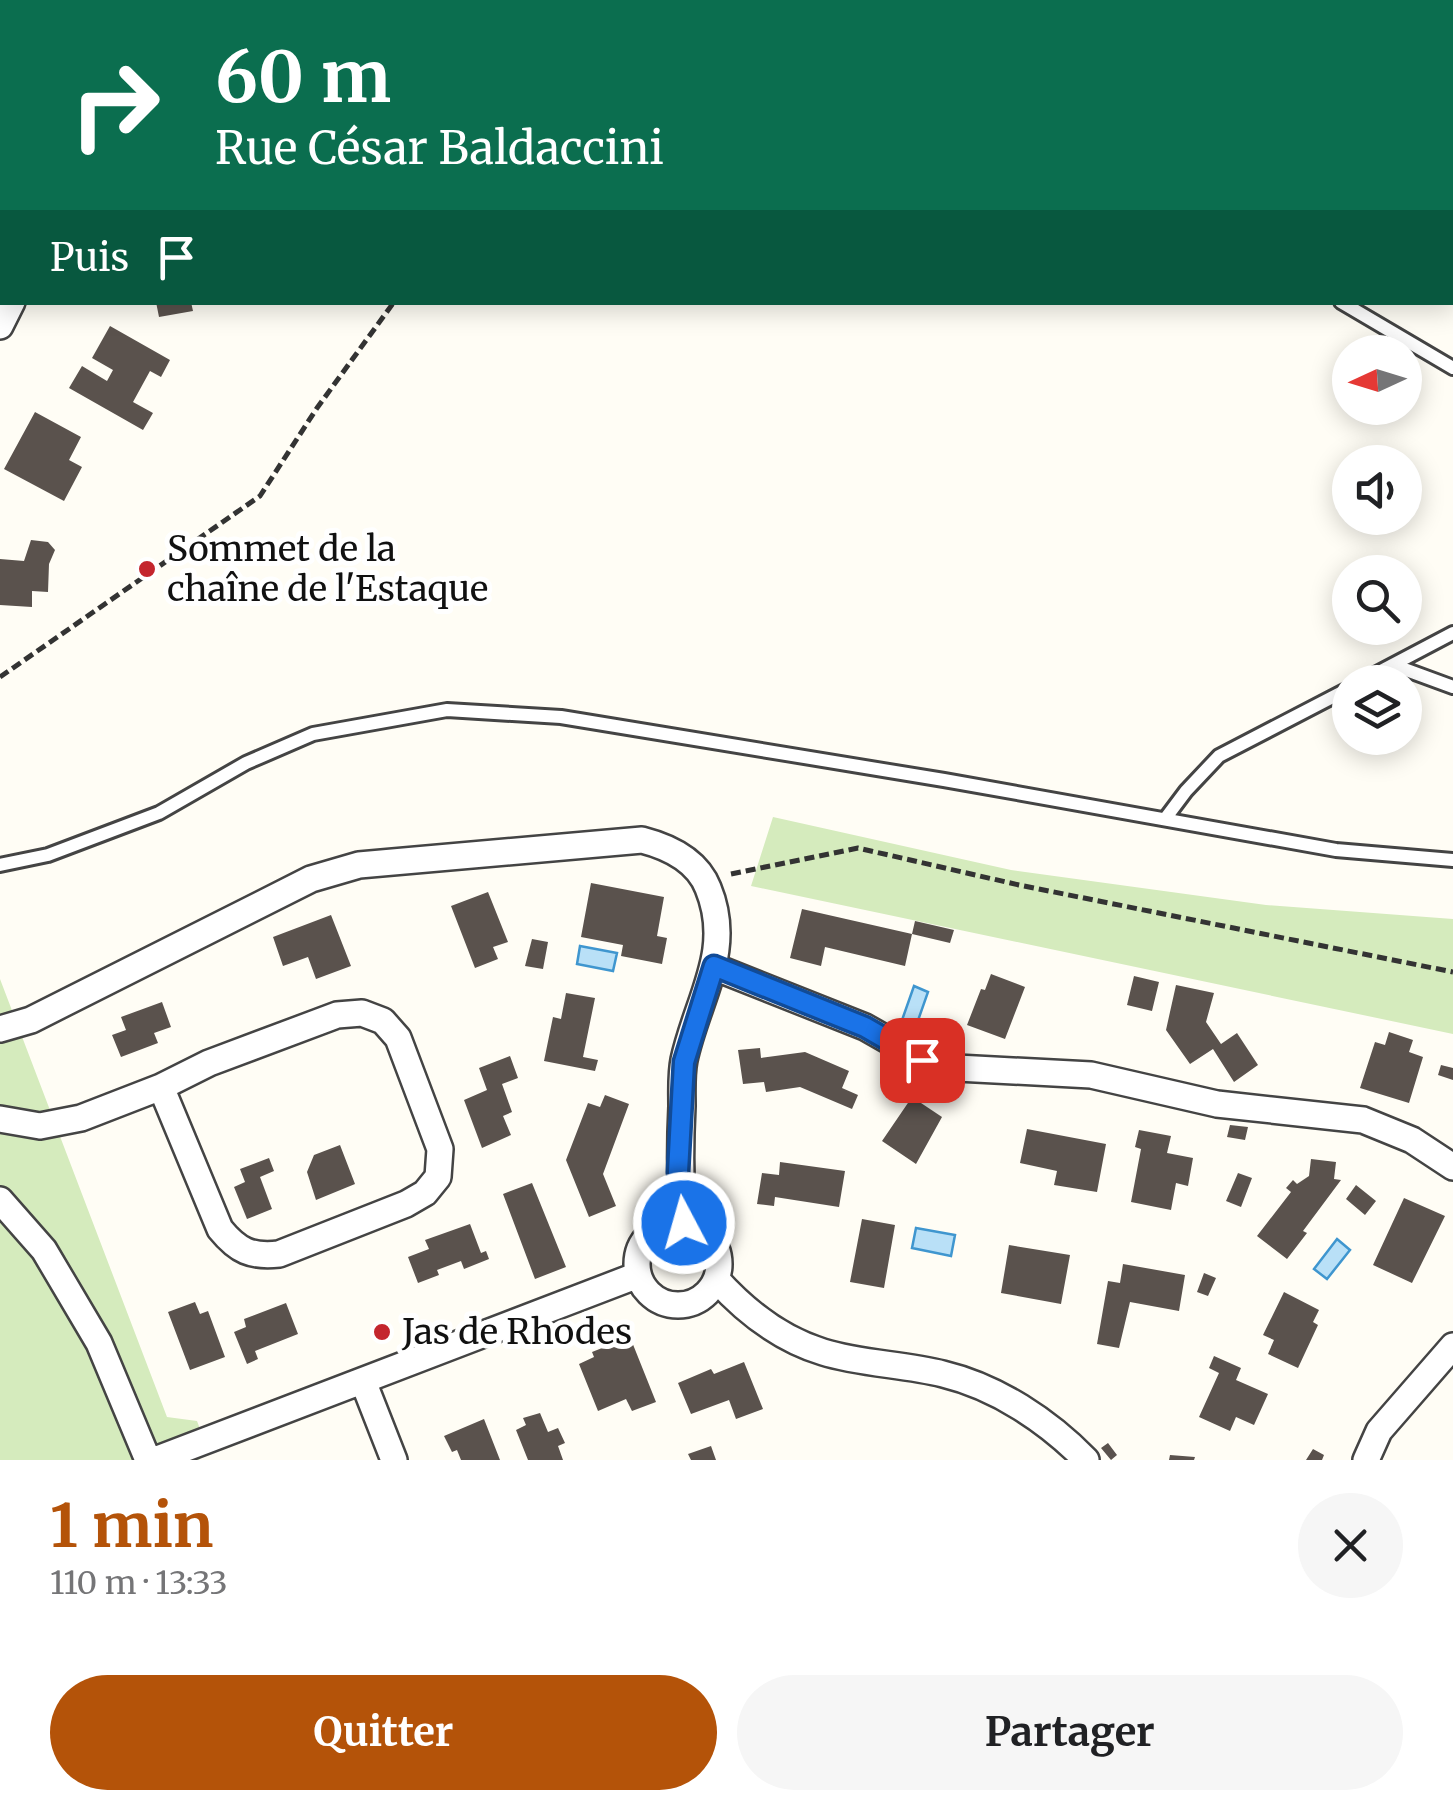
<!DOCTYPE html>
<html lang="fr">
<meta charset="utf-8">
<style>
body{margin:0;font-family:Merriweather,serif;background:#f6f6f6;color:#202124;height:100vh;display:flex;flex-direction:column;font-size:38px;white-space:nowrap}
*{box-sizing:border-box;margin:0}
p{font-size:32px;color:#757577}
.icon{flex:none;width:55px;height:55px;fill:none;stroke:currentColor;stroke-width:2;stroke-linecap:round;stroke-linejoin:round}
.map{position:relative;height:1460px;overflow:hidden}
.details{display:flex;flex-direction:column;background:#fff;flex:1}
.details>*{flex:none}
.top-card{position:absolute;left:0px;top:0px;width:1455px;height:305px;box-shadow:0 5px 25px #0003;background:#0b6e4f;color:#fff;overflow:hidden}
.needle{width:65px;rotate:266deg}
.fabs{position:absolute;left:1332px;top:335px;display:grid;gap:20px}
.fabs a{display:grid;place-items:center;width:90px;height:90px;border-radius:50%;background:#fff;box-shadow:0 5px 25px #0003;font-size:50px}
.pin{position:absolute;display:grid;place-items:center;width:85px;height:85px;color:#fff;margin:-42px;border-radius:20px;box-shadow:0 5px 15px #0006}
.me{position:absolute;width:110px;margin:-55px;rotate:354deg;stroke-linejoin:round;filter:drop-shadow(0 0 8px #0008)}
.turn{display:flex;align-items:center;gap:35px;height:210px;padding:0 50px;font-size:45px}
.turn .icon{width:130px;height:130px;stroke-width:2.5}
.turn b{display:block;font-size:70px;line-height:85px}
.then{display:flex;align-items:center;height:95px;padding:0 50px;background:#0003;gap:20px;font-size:38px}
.round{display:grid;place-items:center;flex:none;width:105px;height:105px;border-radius:52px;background:#f6f6f6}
.head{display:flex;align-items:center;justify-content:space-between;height:170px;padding:0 50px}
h1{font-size:60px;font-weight:700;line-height:75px;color:#b45309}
.cta{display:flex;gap:20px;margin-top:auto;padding:20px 50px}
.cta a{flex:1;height:115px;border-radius:60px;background:#b45309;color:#fff;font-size:40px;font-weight:700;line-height:115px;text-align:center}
.cta a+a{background:#f6f6f6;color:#202124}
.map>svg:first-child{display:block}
</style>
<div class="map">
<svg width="1453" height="1460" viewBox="0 0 1453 1460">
<rect width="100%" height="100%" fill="#fffdf5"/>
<path fill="#d5ebbd" d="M279 0H614L612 2Z
M773 817 1011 870 1266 905 1453 919V1034L751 886Z
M0 979 167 1417 197 1421 208 1450 199 1460H0Z"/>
<path fill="#b9e0f7" stroke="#3f96cf" stroke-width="2.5" d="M580 946 617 953 613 971 577 964Z
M914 986 928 992 915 1029 901 1023Z
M916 1228 955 1235 951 1256 912 1248Z
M1337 1239 1350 1250 1327 1279 1314 1269Z"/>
<path fill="#5a524d" d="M156 302H191L193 311 159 317Z
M110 326 170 360 161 377 150 371 133 402 153 413 143 430 69 388 82 366 107 381 113 370 92 358Z
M35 412 81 437 69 460 82 467 64 501 4 469Z
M31 540 48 542 55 550 49 564 48 592 32 591V607L0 605V559L24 561Z
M591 883 664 897 657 936 667 938 662 964 621 956 623 945 581 937Z
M488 892 508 942 493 947 498 959 475 968 451 906Z
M802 909 912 934 905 966 825 947 821 966 790 958Z
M331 915 351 966 316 979 308 957 283 966 273 937Z
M915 921 954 930 950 943 912 934Z
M532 939 548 942 543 969 525 966Z
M991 974 1025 987 1005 1039 967 1025 981 989 985 990Z
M1134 976 1159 982 1152 1011 1127 1005Z
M1176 985 1214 993 1206 1022 1221 1044 1237 1033 1258 1065 1234 1082 1213 1049 1190 1064 1166 1030Z
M566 993 595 998 583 1057 598 1060 595 1071 544 1061 553 1017 561 1019Z
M162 1002 171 1027 154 1033 158 1043 121 1057 112 1035 126 1030 121 1017Z
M1389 1032 1413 1040 1409 1052 1423 1057 1409 1103 1360 1088 1375 1042 1385 1045Z
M760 1048 761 1058 805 1052 849 1071 842 1088 858 1095 852 1109 800 1087 766 1092 764 1082 743 1084 738 1050Z
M510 1056 518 1078 502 1084 512 1112 503 1116 511 1135 482 1148 464 1100 487 1090 479 1068Z
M1441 1065 1453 1068V1080L1438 1075Z
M605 1095 629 1104 603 1174 616 1206 589 1217 566 1160 588 1103 600 1107Z
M912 1097 942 1117 916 1164 882 1141Z
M1230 1125 1248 1127 1245 1140 1227 1137Z
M1027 1129 1106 1144 1097 1192 1054 1185 1057 1171 1020 1163Z
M1139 1130 1171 1136 1167 1153 1193 1158 1188 1186 1176 1183 1171 1210 1131 1202 1141 1149 1135 1147Z
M340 1145 355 1184 316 1200 307 1172 314 1155Z
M269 1158 274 1171 260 1177 272 1209 247 1219 234 1187 245 1182 240 1169Z
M1311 1159 1336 1162 1334 1179 1341 1180 1303 1231 1307 1233 1287 1259 1257 1236 1291 1192 1286 1188 1293 1180 1297 1184 1309 1176Z
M780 1162 845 1171 839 1207 775 1197 774 1206 757 1204 762 1173 779 1175Z
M1238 1173 1252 1178 1241 1207 1226 1201Z
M532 1183 566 1267 535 1279 503 1194Z
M1356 1185 1376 1201 1365 1215 1346 1199Z
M1404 1198 1445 1216 1412 1283 1373 1265Z
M862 1219 895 1225 884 1288 850 1282Z
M470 1224 481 1253 486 1251 489 1259 464 1269 461 1261 437 1270 439 1275 418 1283 408 1257 429 1249 425 1240Z
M1009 1245 1070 1255 1061 1304 1001 1293Z
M1123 1264 1185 1275 1179 1311 1130 1302 1119 1348 1097 1344 1108 1281 1120 1283Z
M1204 1273 1216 1278 1208 1296 1197 1292Z
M1284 1292 1319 1310 1313 1322 1318 1325 1298 1368 1268 1354 1274 1340 1263 1335Z
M195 1302 200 1314 208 1311 225 1357 190 1370 168 1312Z
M286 1303 298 1334 255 1351 258 1359 247 1364 234 1332 246 1327 244 1319Z
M389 1325 392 1334 376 1339 373 1331Z
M630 1337 656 1402 632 1411 626 1399 598 1411 579 1364 594 1357 592 1352Z
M1214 1356 1241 1368 1236 1380 1268 1394 1254 1425 1236 1417 1230 1431 1199 1417 1219 1373 1209 1368Z
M744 1362 763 1409 736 1419 729 1400 691 1414 678 1383 711 1369 714 1374Z
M540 1413 548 1432 558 1428 565 1443 558 1446 563 1460H528L516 1430 526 1425 523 1418Z
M484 1419 500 1460H461L457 1450 452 1452 444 1436Z
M1108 1443 1117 1455 1111 1460 1101 1448Z
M711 1446 716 1460H691L688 1454Z
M1313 1449 1324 1455 1322 1460H1306Z
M1170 1455 1195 1457 1194 1460H1169Z"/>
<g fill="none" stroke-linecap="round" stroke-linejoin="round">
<defs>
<path id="lane" d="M1177 0 1178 2
M1341 302 1453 368
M1393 665 1453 687
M1360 682 1453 633
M1165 819 1186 791 1219 756 1350 688
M0 865 48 855 159 813 246 763 313 734 447 710 561 717 944 780 1336 850 1453 860"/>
<path id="street" d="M87 0 88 2
M0 326 12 302
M714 967 865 1027 923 1060 957 1068 1091 1075 1217 1104 1363 1120 1412 1140 1453 1167
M0 1029 31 1020 311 879 359 865 642 840C669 847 697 860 708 888 734 951 697 999 684 1060 681 1075 682 1091 682 1106 680 1146 680 1183 683 1223
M0 1119 40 1126 81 1118 161 1087 209 1063 337 1015 362 1013 383 1021 398 1038 440 1149 438 1177 425 1193 406 1204 279 1254C251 1257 238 1251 220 1229L161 1087
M0 1200 44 1250 99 1343 148 1460
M637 1264a41 41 0 1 1 82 0a41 41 0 1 1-82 0Z
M717 1280C746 1312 780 1339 823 1352 861 1364 904 1364 943 1374 997 1387 1048 1421 1086 1460
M363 1381 394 1460
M155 1460 638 1275
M1366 1460 1379 1431 1453 1346"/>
</defs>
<use href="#lane" stroke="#444" stroke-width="18"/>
<use href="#street" stroke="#444" stroke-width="30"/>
<path stroke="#333" stroke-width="5" stroke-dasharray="10 5" stroke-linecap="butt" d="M612 2 614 0
M0 677 260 496 317 408 394 302
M731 874 858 848 1019 885 1453 972"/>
<use href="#lane" stroke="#fff" stroke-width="12"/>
<use href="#street" stroke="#fff" stroke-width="25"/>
</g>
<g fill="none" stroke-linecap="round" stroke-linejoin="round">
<defs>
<path id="route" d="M684 1223 678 1172 684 1062 714 966 865 1027 922 1060"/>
</defs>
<use href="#route" stroke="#114b97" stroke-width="25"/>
<use href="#route" stroke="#1a73e8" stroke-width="18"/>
</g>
<g fill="#c4262e" stroke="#fff" stroke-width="4">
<circle cx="147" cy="569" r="10"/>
<circle cx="382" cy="1332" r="10"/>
</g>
<g text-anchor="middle" stroke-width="10" stroke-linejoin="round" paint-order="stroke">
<g font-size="35" fill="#111" stroke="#fff" text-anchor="start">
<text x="167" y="561">Sommet de la<tspan x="167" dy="40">chaîne de l'Estaque</tspan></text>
<text x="402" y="1344">Jas de Rhodes</text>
</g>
</g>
</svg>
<div class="fabs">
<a><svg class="needle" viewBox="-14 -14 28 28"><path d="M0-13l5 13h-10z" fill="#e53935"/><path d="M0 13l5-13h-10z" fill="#757577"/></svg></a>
<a><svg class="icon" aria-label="sound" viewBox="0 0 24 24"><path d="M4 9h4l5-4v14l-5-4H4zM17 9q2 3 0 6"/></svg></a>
<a><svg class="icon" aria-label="search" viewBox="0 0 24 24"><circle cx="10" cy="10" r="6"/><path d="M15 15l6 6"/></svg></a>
<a><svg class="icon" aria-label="layers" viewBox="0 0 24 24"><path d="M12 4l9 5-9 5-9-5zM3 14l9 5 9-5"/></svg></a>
</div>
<div class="pin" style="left:922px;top:1060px;background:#d93025"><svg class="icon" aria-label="arrive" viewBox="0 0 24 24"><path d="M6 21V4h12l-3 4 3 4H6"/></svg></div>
<svg class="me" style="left:684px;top:1223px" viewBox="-20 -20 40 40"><circle r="17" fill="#1a73e8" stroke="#fff" stroke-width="3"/><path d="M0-11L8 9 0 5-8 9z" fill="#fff"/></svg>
<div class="top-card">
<div class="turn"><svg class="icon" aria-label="right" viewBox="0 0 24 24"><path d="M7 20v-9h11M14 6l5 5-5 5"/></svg><div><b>60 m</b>Rue César Baldaccini</div></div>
<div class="then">Puis<svg class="icon" aria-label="arrive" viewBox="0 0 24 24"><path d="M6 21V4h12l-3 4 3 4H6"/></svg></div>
</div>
</div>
<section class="details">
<div class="head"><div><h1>1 min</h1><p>110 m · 13:33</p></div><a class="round"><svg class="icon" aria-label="close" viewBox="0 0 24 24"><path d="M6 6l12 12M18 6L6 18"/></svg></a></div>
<div class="cta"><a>Quitter</a><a>Partager</a></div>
</section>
